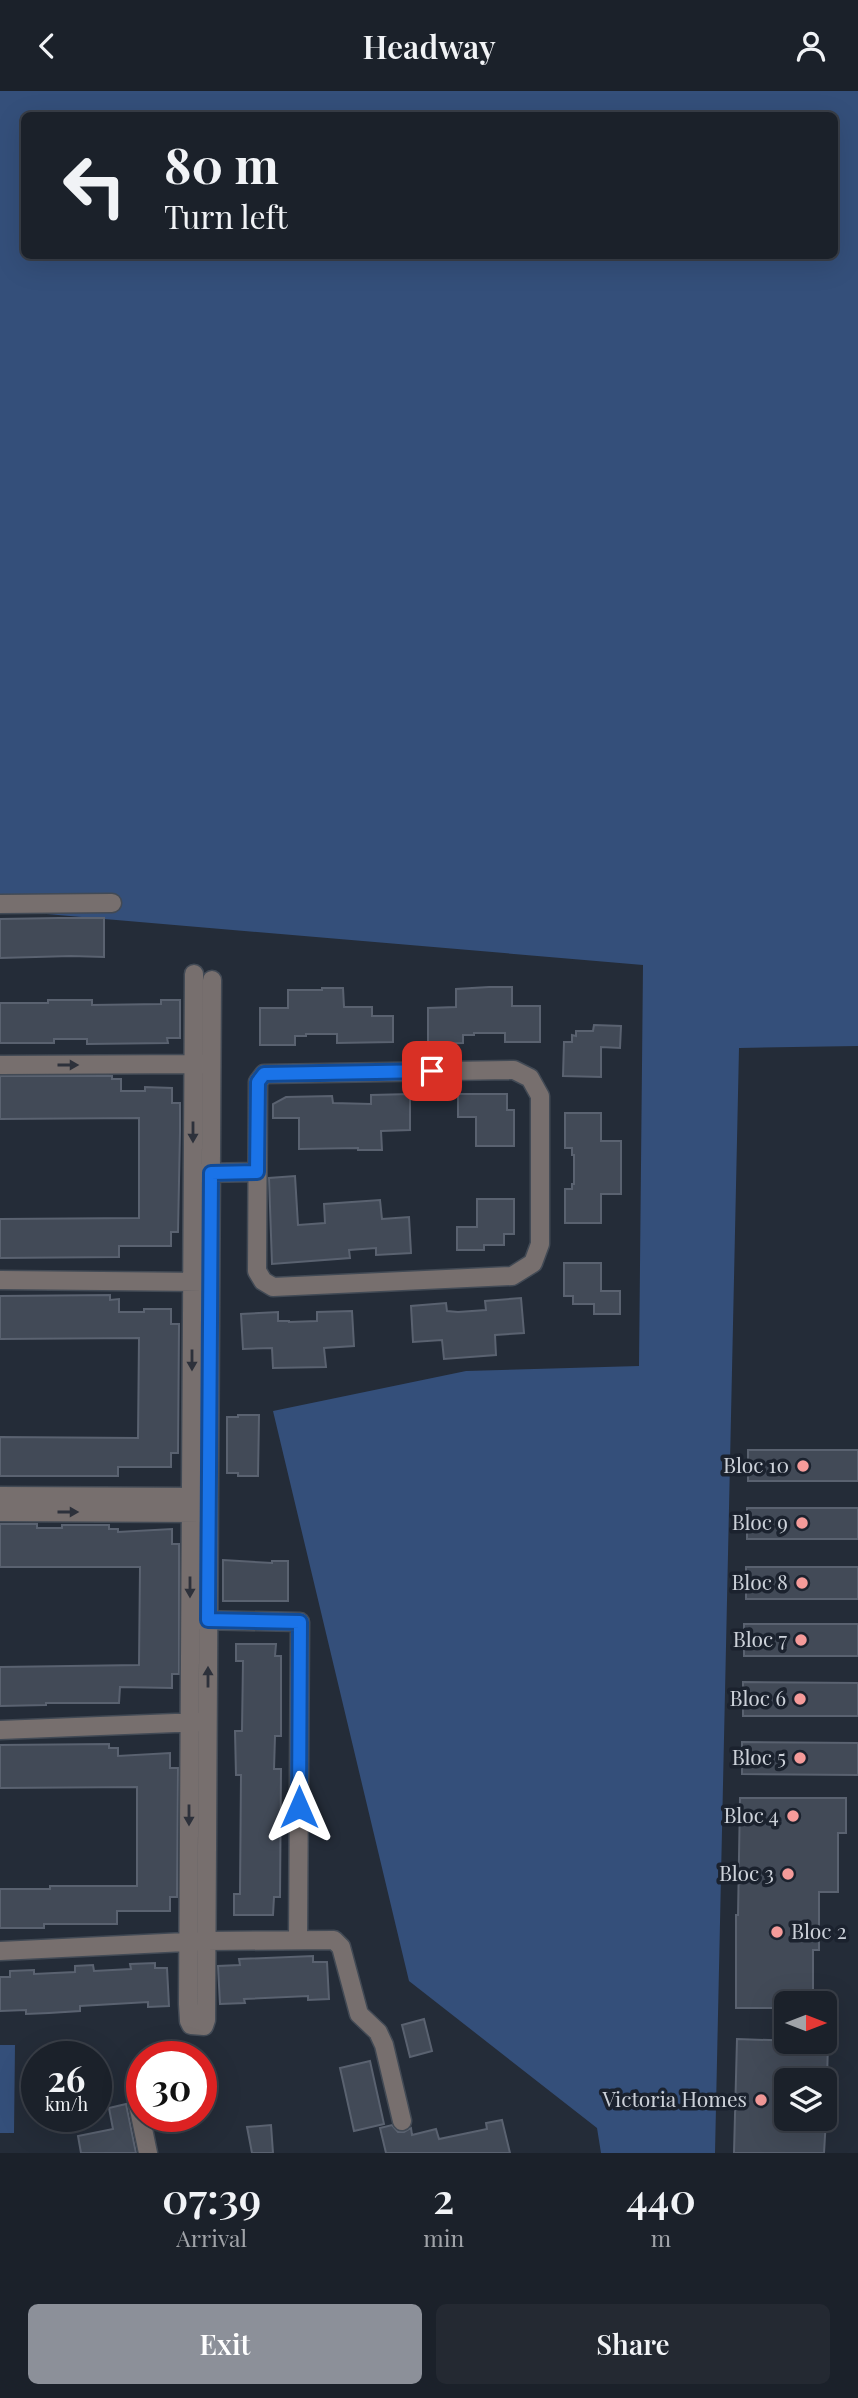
<!DOCTYPE html>
<style>
body{margin:0;font-family:"Playfair Display",serif;background:#242932;color:#f1f3f6;height:100vh;display:flex;flex-direction:column;font-size:26px;white-space:nowrap}
*{box-sizing:border-box;margin:0}
p{font-size:23px;color:#a0a3a8}
.icon{flex:none;width:38px;height:38px;fill:none;stroke:currentColor;stroke-width:2;stroke-linecap:round;stroke-linejoin:round}
.map{position:relative;height:2062px;overflow:hidden}
.sheet{display:flex;flex-direction:column;background:#1b212a;flex:1}
.sheet>*{flex:none}
.top-card{position:absolute;left:21px;top:21px;width:817px;height:147px;border-radius:10px;box-shadow:0 7px 28px #0002,0 0 0 2px #393e47;background:#1b212a;color:#f1f3f6;overflow:hidden}
.needle{width:46px;rotate:90deg}
.tools{position:absolute;left:774px;top:1900px;display:grid;gap:14px}
.tools a{display:grid;place-items:center;width:63px;height:63px;border-radius:10px;background:#1b212a;box-shadow:0 7px 28px #0002,0 0 0 2px #393e47;font-size:35px}
.speed{position:absolute;left:21px;top:1950px;display:flex;gap:14px;font-size:35px;font-weight:700;text-align:center}
.speed>*{display:grid;place-content:center;width:91px;height:91px;border-radius:50%;background:#1b212a;box-shadow:0 7px 28px #0002,0 0 0 2px #393e47;line-height:1}
.speed small{font-size:18px;font-weight:400}
.speed .limit{border:10px solid #d22;background:#fff;color:#111}
.pin{position:absolute;display:grid;place-items:center;width:60px;height:60px;color:#fff;margin:-30px;border-radius:14px;box-shadow:0 4px 10px #0006}
.me{position:absolute;width:77px;margin:-38px;rotate:0deg;stroke-linejoin:round;filter:drop-shadow(0 0 5px #0008)}
.turn{display:flex;align-items:center;gap:24px;height:147px;padding:0 28px;font-size:32px}
.turn .icon{width:91px;height:91px;stroke-width:2.5}
.turn b{display:block;font-size:49px;line-height:60px}
.eta{display:flex;justify-content:space-evenly;align-items:center;height:119px;text-align:center}
.eta b{font-size:42px;font-weight:600;line-height:49px}
.primary-button{display:flex;gap:14px;margin-top:auto;padding:14px 28px}
.primary-button a{flex:1;height:80px;border-radius:10px;background:#8c9099;color:#fff;font-size:28px;font-weight:600;line-height:80px;text-align:center}
.primary-button a+a{background:#242932;color:#f1f3f6}
header{display:flex;justify-content:space-between;align-items:center;height:91px;padding:0 28px;background:#1b212a;font-size:32px;font-weight:600}
.map>svg:first-child{display:block}
</style>
<header><svg class="icon" aria-label="back" viewBox="0 0 24 24"><path d="M15 5l-7 7 7 7"/></svg>Headway<svg class="icon" aria-label="person" viewBox="0 0 24 24"><circle cx="12" cy="8" r="4"/><path d="M4 21q1-7 8-7t8 7"/></svg></header>
<div class="map">
<svg width="858" height="2062" viewBox="0 0 858 2062">
<rect width="100%" height="100%" fill="#242c38"/>
<path fill="#344f7a" fill-rule="evenodd" d="M0 0H858V955L739 957 715 2062H601L597 2037 409 1890 273 1320 466 1280 639 1275 643 874 0 819ZM24 24H835V164H24Z
M0 1954H15L14 2042H0Z"/>
<path fill="#424a57" stroke="#5a6270" stroke-width="2" d="M59 827H104V866L71 865 0 867V828Z
M489 896H512V915H540V951H505V942H474V944H463V952L428 953V917L456 916V898Z
M322 897H343L344 916H372V925H393V951L337 952V943H306V945H295V954H260V917H288V899H322Z
M48 909H92V914L161 913V909H180V947H167L168 952 87 953V948H54V952H0V912H48Z
M594 934 621 935 620 957 601 956V986L563 985 564 951H572V944L576 945V940H593Z
M0 985H112V988H121V1000H145V996L172 997V1012H180V1040L178 1141H171V1155H119V1166L0 1167V1128L139 1127V1027L0 1028Z
M410 1003V1039L381 1040 382 1059H358V1057L299 1058V1027H273V1013L286 1006 332 1005 333 1012 371 1013V1004Z
M458 1003H507V1019H514V1055H476V1026H458Z
M565 1022H601V1050H621V1103H601V1132H565V1098H572V1093H574V1064H572V1057H565Z
M295 1085 298 1134 325 1132 324 1113 380 1109 382 1128 409 1126 411 1162 376 1164V1157L349 1159 350 1167 272 1173 269 1087Z
M477 1108H514V1143H504V1154H484V1159H457V1136H477Z
M564 1172H601V1200H620V1223H594V1213H573V1205H564Z
M110 1204V1209L119 1208V1221H144V1218H171V1233H179L178 1362H171V1376H118V1385H0V1346L138 1347 139 1247 0 1248V1205Z
M521 1207 524 1242 495 1244 496 1264 444 1268 442 1249 413 1251 411 1215 446 1212 447 1220 458 1221 486 1219 485 1210Z
M352 1220 354 1255 324 1257 326 1276 273 1277 272 1257 243 1258 241 1223 278 1221V1230H289V1231L317 1230V1221Z
M238 1324H259L258 1385H238V1382H227V1326H238Z
M748 1359H858V1390H748Z
M747 1417H858V1448H747Z
M0 1433H37V1437H62V1434H109V1438H118V1441L172 1438V1453H179V1583H172V1597L120 1596 119 1612H46V1614L0 1615V1576L139 1574 140 1476H0Z
M223 1469 272 1472V1470H288V1510H223Z
M746 1476H858V1508H746Z
M744 1533H858V1565H744Z
M236 1553H276L275 1565H281V1645H275L274 1678H281L280 1806H274L273 1824H234V1803H240L241 1684H236L235 1640H242L243 1570H236Z
M743 1591 858 1592V1625H743Z
M742 1651 858 1652V1684L742 1683Z
M109 1653V1657H118V1665L170 1662V1677H178L177 1806H170V1820H117V1833H44V1837H0V1798H50V1795H137V1696L0 1697V1654Z
M740 1707H846V1742H838V1801H819V1859H813V1913H786V1917H736V1824H738Z
M313 1865V1871H327L329 1908 308 1909V1905L244 1908 245 1912 220 1913 218 1875 240 1874 239 1868Z
M155 1872V1877H167L169 1915 148 1916V1911L80 1915V1920L49 1922 26 1923V1919L0 1920V1886H10V1880L34 1879V1883L75 1881V1875L93 1874 94 1880 131 1878 130 1873Z
M424 1928 432 1960 410 1966 402 1934Z
M737 1948 828 1951 827 1990H786V2028H826L824 2062H734Z
M370 1970 384 2033 354 2040 340 1977Z
M126 2013 136 2062H81L78 2045 113 2038 109 2017Z
M502 2029 510 2062H386L380 2037 392 2034 398 2041H404L411 2037 412 2044 436 2038 439 2048 487 2038 486 2032Z
M271 2034 273 2062H252L247 2036Z"/>
<g fill="none" stroke-linecap="round" stroke-linejoin="round">
<defs>
<path id="minor" d="M0 813 112 812
M194 883 188 1913 189 1930 191 1934 204 1935 206 1929 212 889
M0 974 203 973
M514 979 530 987 540 1005V1153L533 1172 512 1185 273 1196 263 1190 257 1180 258 991 264 983Z
M200 1082 257 1081
M0 1189 203 1191
M0 1405 202 1406
M0 1421 203 1422
M197 1529 300 1531 298 1848
M0 1639 200 1631
M0 1860 206 1850 334 1849 341 1856 359 1923 378 1941 384 1954 402 2030
M137 2009 148 2062"/>
</defs>
<use href="#minor" stroke="#424a55" stroke-width="21"/>
<use href="#minor" stroke="#776f6e" stroke-width="18"/>
</g>
<defs><path id="oneway-solid" d="M-6-.8H1V-3.2L6.5 0L1 3.2V.8H-6Z" transform="scale(1.75)"/></defs>
<g fill="#2d313b">
<use href="#oneway-solid" transform="translate(68 974)"/>
<use href="#oneway-solid" transform="translate(193 1041) rotate(90)"/>
<use href="#oneway-solid" transform="translate(192 1269) rotate(90)"/>
<use href="#oneway-solid" transform="translate(68 1421)"/>
<use href="#oneway-solid" transform="translate(190 1496) rotate(90)"/>
<use href="#oneway-solid" transform="translate(208 1586) rotate(-90)"/>
<use href="#oneway-solid" transform="translate(189 1724) rotate(90)"/>
</g>
<g fill="none" stroke-linecap="round" stroke-linejoin="round">
<defs>
<path id="route" d="M299 1716 300 1531 208 1529 211 1082 257 1081 258 991 264 983 432 980"/>
</defs>
<use href="#route" stroke="#114b97" stroke-width="18"/>
<use href="#route" stroke="#1a73e8" stroke-width="12"/>
</g>
<g fill="#f59b9a" stroke="#1b222e" stroke-width="2.5">
<circle cx="803" cy="1375" r="7"/>
<circle cx="802" cy="1432" r="7"/>
<circle cx="802" cy="1492" r="7"/>
<circle cx="801" cy="1549" r="7"/>
<circle cx="800" cy="1608" r="7"/>
<circle cx="800" cy="1667" r="7"/>
<circle cx="793" cy="1725" r="7"/>
<circle cx="788" cy="1783" r="7"/>
<circle cx="777" cy="1841" r="7"/>
<circle cx="761" cy="2009" r="7"/>
</g>
<g text-anchor="middle" stroke-width="7" stroke-linejoin="round" paint-order="stroke">
<g font-size="21" fill="#ccd1d9" stroke="#1b222e" text-anchor="end">
<text x="789" y="1382">Bloc 10</text>
<text x="788" y="1439">Bloc 9</text>
<text x="788" y="1499">Bloc 8</text>
<text x="787" y="1556">Bloc 7</text>
<text x="786" y="1615">Bloc 6</text>
<text x="786" y="1674">Bloc 5</text>
<text x="779" y="1732">Bloc 4</text>
<text x="774" y="1790">Bloc 3</text>
<text x="791" y="1848" text-anchor="start">Bloc 2</text>
<text x="747" y="2016">Victoria Homes</text>
</g>
</g>
</svg>
<div class="tools">
<a><svg class="needle" viewBox="-14 -14 28 28"><path d="M0-13l5 13h-10z" fill="#e53935"/><path d="M0 13l5-13h-10z" fill="#a0a3a8"/></svg></a>
<a><svg class="icon" aria-label="layers" viewBox="0 0 24 24"><path d="M12 4l9 5-9 5-9-5zM3 14l9 5 9-5"/></svg></a>
</div>
<div class="speed"><div>26<small>km/h</small></div><div class="limit">30</div></div>
<div class="pin" style="left:432px;top:980px;background:#d93025"><svg class="icon" aria-label="arrive" viewBox="0 0 24 24"><path d="M6 21V4h12l-3 4 3 4H6"/></svg></div>
<svg class="me" style="left:299px;top:1716px" viewBox="-20 -20 40 40"><path d="M0-17L14 15 0 8-14 15z" fill="#1a73e8" stroke="#fff" stroke-width="4"/></svg>
<div class="top-card">
<div class="turn"><svg class="icon" aria-label="left" viewBox="0 0 24 24"><path d="M17 20v-9H6M10 6l-5 5 5 5"/></svg><div><b>80 m</b>Turn left</div></div>
</div>
</div>
<section class="sheet">
<div class="eta">
<div><b>07:39</b><p>Arrival</p></div>
<div><b>2</b><p>min</p></div>
<div><b>440</b><p>m</p></div>
</div>
<div class="primary-button"><a>Exit</a><a>Share</a></div>
</section>
